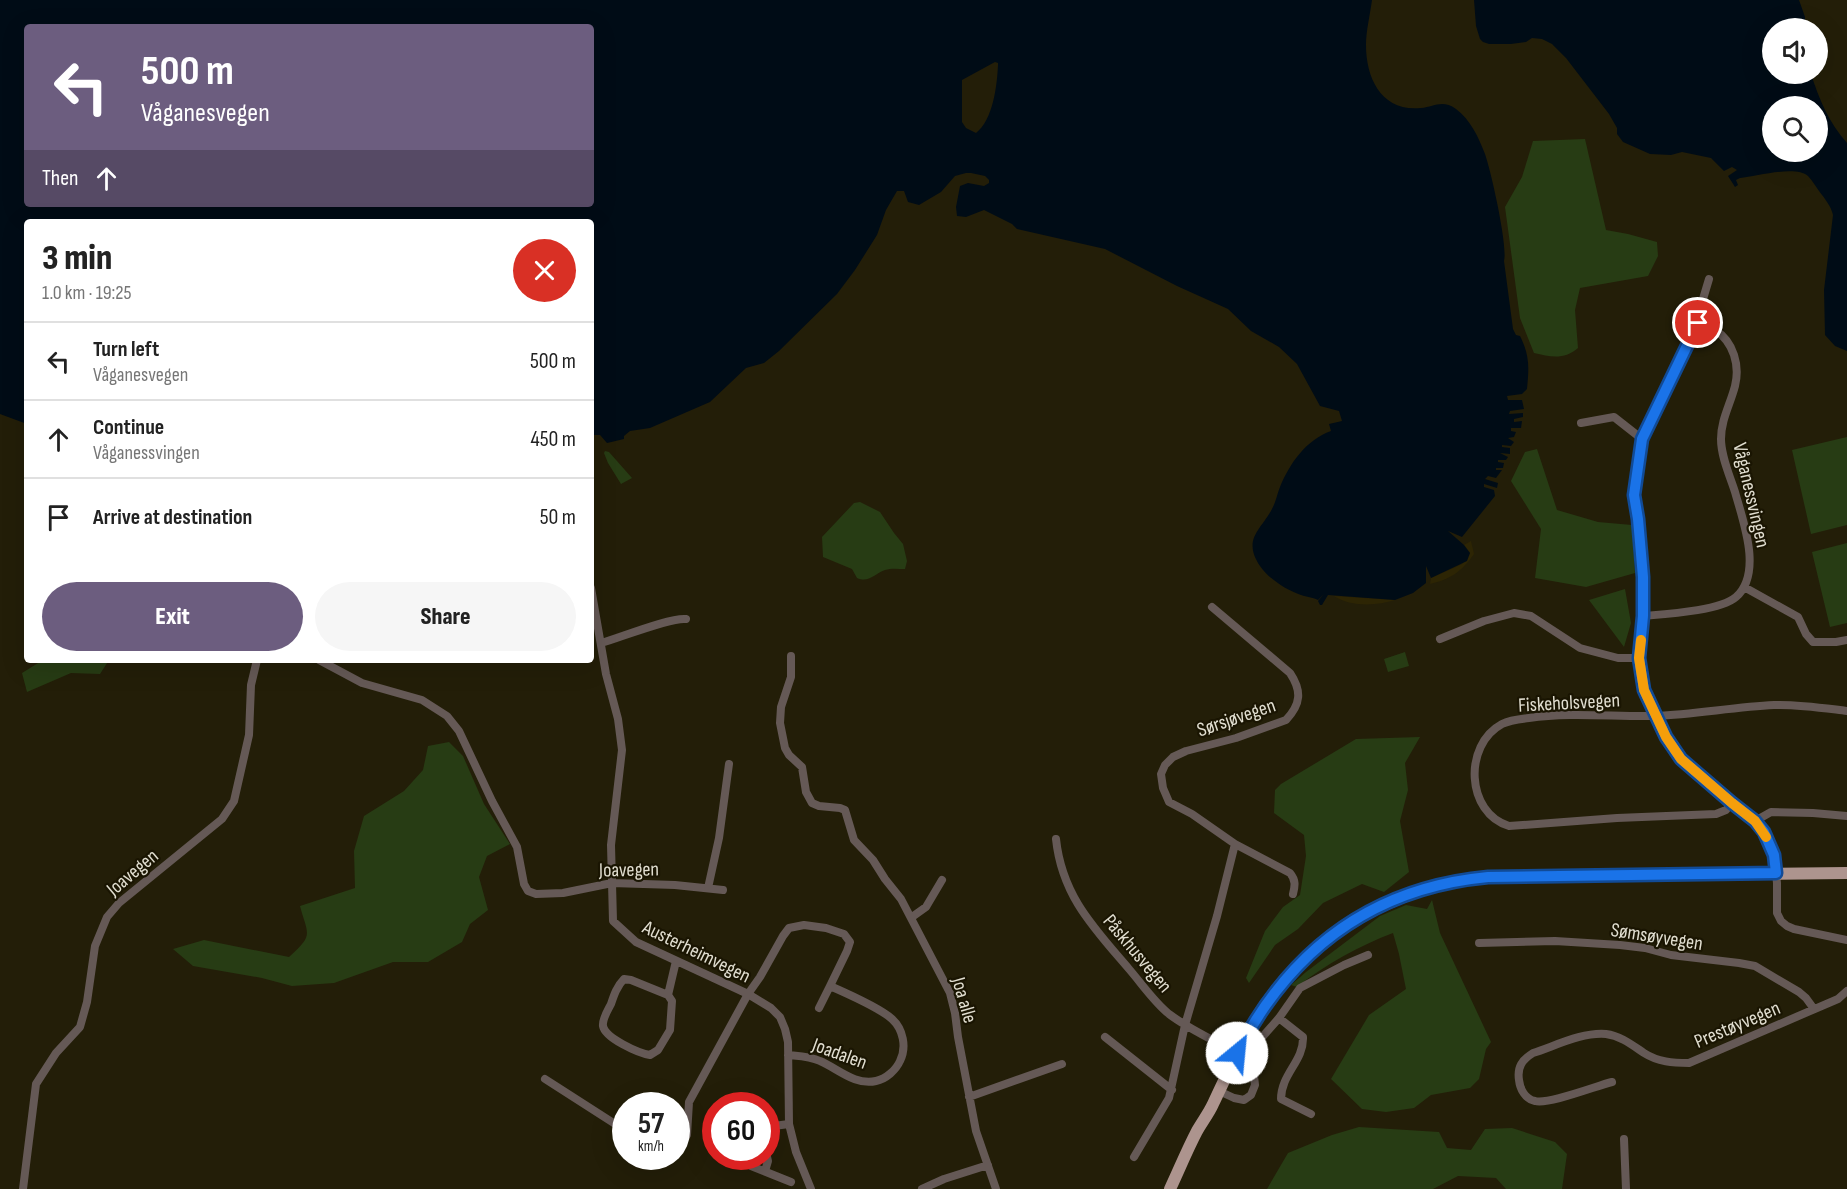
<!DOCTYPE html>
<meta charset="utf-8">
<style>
body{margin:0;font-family:"Sofia Sans Condensed",sans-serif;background:#f6f6f6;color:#222;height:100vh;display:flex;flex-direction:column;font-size:22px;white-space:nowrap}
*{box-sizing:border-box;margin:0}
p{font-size:20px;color:#767676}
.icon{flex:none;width:33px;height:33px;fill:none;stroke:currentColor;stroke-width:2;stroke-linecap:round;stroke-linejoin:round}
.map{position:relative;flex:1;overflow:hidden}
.sheet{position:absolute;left:24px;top:219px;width:570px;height:444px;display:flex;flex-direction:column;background:#fff;border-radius:6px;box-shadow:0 6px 24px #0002}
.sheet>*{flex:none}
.guide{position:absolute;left:24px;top:24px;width:570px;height:183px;border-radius:6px;box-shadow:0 6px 24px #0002;background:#6c5d7f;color:#fff;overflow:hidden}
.controls{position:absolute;left:1762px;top:18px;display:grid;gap:12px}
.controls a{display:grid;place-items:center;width:66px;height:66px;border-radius:50%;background:#fff;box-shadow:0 6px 24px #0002;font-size:30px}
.speed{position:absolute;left:612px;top:1092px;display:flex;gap:12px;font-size:30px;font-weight:700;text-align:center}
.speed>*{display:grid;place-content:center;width:78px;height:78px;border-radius:50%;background:#fff;box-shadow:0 6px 24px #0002;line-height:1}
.speed small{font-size:15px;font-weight:400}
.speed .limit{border:9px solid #d22;background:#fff;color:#111}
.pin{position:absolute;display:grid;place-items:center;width:51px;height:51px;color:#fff;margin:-26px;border:3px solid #fff;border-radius:50%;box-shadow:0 2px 6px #0007}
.me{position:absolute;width:66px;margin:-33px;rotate:28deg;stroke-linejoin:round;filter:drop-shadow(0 0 4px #0008)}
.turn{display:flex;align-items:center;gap:21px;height:126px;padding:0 18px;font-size:27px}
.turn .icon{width:78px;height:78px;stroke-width:2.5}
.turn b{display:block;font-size:42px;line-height:51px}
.then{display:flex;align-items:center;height:57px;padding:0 18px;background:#0003;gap:12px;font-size:22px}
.round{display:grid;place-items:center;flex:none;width:63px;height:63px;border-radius:32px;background:#f6f6f6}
.head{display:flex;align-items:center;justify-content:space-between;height:102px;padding:0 18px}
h1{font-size:36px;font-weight:800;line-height:45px}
.cta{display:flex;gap:12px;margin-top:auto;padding:12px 18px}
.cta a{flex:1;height:69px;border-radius:36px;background:#6c5d7f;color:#fff;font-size:24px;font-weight:800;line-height:69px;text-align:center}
.cta a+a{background:#f6f6f6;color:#222}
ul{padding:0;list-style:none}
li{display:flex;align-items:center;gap:18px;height:78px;padding:0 18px;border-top:2px solid #e0e0e0}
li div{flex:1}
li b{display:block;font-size:22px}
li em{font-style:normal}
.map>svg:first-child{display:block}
</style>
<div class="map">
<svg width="1847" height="1189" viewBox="0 0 1847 1189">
<rect width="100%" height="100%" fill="#231e08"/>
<path fill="#273c14" d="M1585 139 1606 230 1628 234 1657 242 1658 256 1648 276 1580 288 1575 310 1578 348C1564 360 1551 357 1534 353L1520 318 1505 207 1522 177 1533 141Z
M1847 437V525L1811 534 1792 450Z
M1537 449 1557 510 1598 522 1632 525 1635 573 1586 587 1535 578 1541 529 1511 481 1525 452Z
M605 451 609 452 632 478 621 484 608 463 604 453Z
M860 502 880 512 894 533 903 544 907 561 905 569C898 569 891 568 885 570 874 574 869 583 857 578L852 569 823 557 822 537 854 503Z
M1847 543V623L1830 627 1812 552Z
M1625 589 1631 623 1624 647 1589 600Z
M1405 652 1409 666 1388 672 1384 659Z
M43 660H109L100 674 71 673 27 692 22 673Z
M1420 737 1405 763 1408 790 1400 821 1409 872 1384 892 1362 884 1323 903 1298 929 1275 945 1249 983 1246 978 1265 931 1283 907 1300 895 1306 856 1304 835 1274 813 1275 790 1281 784 1356 739Z
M449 742 463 756 484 804 510 844 487 856 479 877 488 910 470 924 462 942 428 962H393L334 983 292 986 262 978 193 966 173 949 204 940 289 957C314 934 308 936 300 906L355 888 354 851 364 816 404 791 423 770 428 746Z
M1432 900 1440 933 1491 1042 1486 1049 1479 1079 1470 1088 1431 1095 1414 1108 1386 1112 1362 1109 1331 1079 1369 1015 1406 989 1399 954 1393 933C1359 946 1326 964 1297 987L1291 985 1306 972 1380 916 1406 905 1427 909Z
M1359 1127 1439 1132 1447 1148 1471 1150 1485 1129 1512 1128 1555 1142 1567 1154 1562 1189H1506L1496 1178 1458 1176 1433 1189H1267L1288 1153 1332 1135Z"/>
<path fill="#2d2504" d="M1471 541 1474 554C1461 572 1451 579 1430 584L1431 578 1462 564 1470 553 1464 545Z
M1334 596 1395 600C1377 606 1350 607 1334 596Z"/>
<path fill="#000c16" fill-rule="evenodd" d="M0 0H1372C1370 15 1366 31 1366 45 1366 79 1382 112 1421 108 1434 107 1442 99 1456 109 1470 119 1479 138 1485 154 1491 171 1508 246 1504 261L1513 329 1516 335 1520 336C1530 356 1529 368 1527 389L1522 394 1507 396 1508 400H1522L1524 409 1510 411 1509 414 1523 413V417L1514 419V422L1522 421 1521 428H1511V431L1516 432 1514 437 1508 438 1514 442 1511 446 1502 445V447L1510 448V454L1500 453 1508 457 1506 460H1498V462L1504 463 1503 468H1496V470H1502L1496 478 1488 476 1485 479 1498 483 1497 488 1484 484V487L1494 490 1495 496 1462 537 1448 531 1464 545 1470 553 1467 561 1431 578 1426 566V583L1413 593 1395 600 1328 595 1322 605H1320L1318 601 1324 594 1318 600C1312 597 1307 597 1301 595 1286 590 1268 578 1260 566 1242 539 1261 530 1272 509 1276 502 1277 494 1280 487 1290 463 1306 440 1331 431L1329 424 1342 421 1339 411 1320 406 1297 364 1279 347 1251 331 1228 309 1177 286 1105 249 1017 229 1012 224 984 210 966 217 957 216 956 207 960 186 968 183 984 186 989 183V180L985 176 971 173H966L955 176 941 192 919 205 908 202 904 191H897L886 210 877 235 855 270 837 294 779 351 764 363 746 368 710 402 650 428 630 431 624 436V439L607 443 600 435H591V222H27V424L0 414ZM27 27H591V204H27ZM995 62 998 63V65C997 86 993 120 976 133L966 128 962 122V80Z
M1474 0H1799L1805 17V28H1773V74H1811C1819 99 1829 123 1847 143V351L1835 346 1825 335 1824 290 1833 215C1831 206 1825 199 1819 191 1816 187 1812 180 1808 176 1796 165 1757 176 1740 178L1736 180 1738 185 1735 187 1728 176 1737 170 1732 167 1724 171 1711 158 1682 152 1671 155 1650 154 1623 142 1617 134V128L1609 114 1566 58 1552 44 1542 39 1532 38 1526 42 1511 44H1489L1483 42 1480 39 1476 26ZM1773 106H1818V152H1773Z"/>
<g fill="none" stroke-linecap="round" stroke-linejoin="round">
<path stroke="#655956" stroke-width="8" d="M1709 279 1700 309 1698 323 1693 338 1642 439 1634 495 1643 577V616L1639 658 1644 690 1666 737 1681 759 1732 803 1755 821 1764 832 1774 855 1777 883V913L1781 921 1787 926 1794 929 1847 940
M1581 423 1614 417 1642 439
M1744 587 1798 617 1806 634 1813 642H1836L1847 640
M591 588 606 674 618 719 622 750 611 845 613 921 636 942 748 994 771 1008 780 1017 785 1029 788 1042 789 1124 796 1152 811 1189
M1643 616C1666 614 1720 611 1736 597 1763 573 1743 521 1735 492 1730 476 1721 457 1721 439 1721 420 1730 405 1735 386 1740 366 1734 342 1715 330 1711 327 1704 325 1698 323
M1440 639 1484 621 1514 613 1531 616 1580 648 1618 658H1639
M601 643C619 638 671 617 686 619
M791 656V677L781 707 780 723 785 748 789 755 802 767 806 792 812 803 819 806 840 808 845 810 854 840 873 860 885 879 901 899 950 993 955 1013 958 1037 976 1131 996 1189
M319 660 362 683 422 700 447 716 459 731 492 801 517 847 524 884 528 891 536 894 563 893 612 883 675 885 723 890
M1732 803 1726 810 1716 814 1617 818 1509 826C1466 813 1463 745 1502 724 1510 720 1521 719 1529 718 1571 712 1614 717 1656 716 1696 714 1735 707 1774 705 1798 704 1823 708 1847 711
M1755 821 1771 812 1813 813 1847 816
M1056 839C1062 896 1094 928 1129 969 1142 984 1154 1002 1169 1014 1190 1030 1214 1040 1237 1053
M1235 844 1290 873C1296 880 1295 886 1293 894
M708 888 719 838 729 764
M912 917 926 907 942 880
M1479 943 1555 941 1620 945 1645 948 1671 955 1739 963 1755 966 1799 992 1806 998 1814 1009
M624 979 631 980 668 995 672 1001 670 1030 658 1050 650 1055C638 1053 605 1038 603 1026 602 1019 608 1010 611 1004 614 995 617 986 624 979Z
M668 995 676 961
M819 1008 830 986
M1279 1018 1303 1037C1304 1061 1281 1074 1281 1099L1311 1114
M1105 1037 1172 1090
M545 1079 626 1131
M1612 1082C1596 1086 1548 1105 1535 1101 1525 1099 1520 1089 1519 1080 1517 1067 1522 1060 1533 1053 1555 1046 1582 1032 1606 1034 1621 1036 1632 1045 1644 1053 1658 1062 1673 1063 1689 1063L1838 999 1847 991
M1219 1091 1234 1098 1244 1100 1251 1095 1255 1085 1252 1059 1256 1044 1279 1018 1300 988 1344 965 1368 955
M969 1097 1062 1064
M766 1127 789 1124
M1624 1139 1626 1189
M676 1148 687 1135 689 1102 748 994 760 977 783 936 789 928 804 925 826 928 844 934 850 942 847 951 830 986C846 993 880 1008 892 1019 903 1029 907 1047 900 1061 896 1070 886 1079 876 1081 855 1086 837 1068 820 1061 810 1056 799 1056 788 1055
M1134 1157 1169 1098 1185 1025 1217 916 1235 844 1192 814 1169 802 1163 788 1161 774 1165 765 1173 757 1186 751 1236 738 1286 720C1301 704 1302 691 1290 673L1212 607
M751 1166 791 1182
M765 1171 768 1161 766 1152
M23 1189 36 1084 56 1053 80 1027 87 1002 95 946 107 917 119 903 222 819 234 801 249 735 251 685 257 660
M922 1189 944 1179 988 1165"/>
<path stroke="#ad948e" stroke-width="12" d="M1170 1189C1179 1170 1187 1150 1197 1131 1202 1122 1209 1113 1213 1104 1225 1079 1236 1054 1249 1030 1299 941 1388 887 1488 877L1847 873"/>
</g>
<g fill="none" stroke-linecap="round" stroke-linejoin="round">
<defs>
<path id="route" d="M1237 1053C1290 950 1371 888 1488 877L1776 873 1774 855 1764 832 1755 821 1732 803 1681 759 1666 737 1644 690 1639 658 1643 616V577L1638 519 1634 495 1642 439 1698 323"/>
</defs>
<use href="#route" stroke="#114b97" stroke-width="15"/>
<use href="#route" stroke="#1a73e8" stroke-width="10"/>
<path stroke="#f59e0b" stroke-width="10" d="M1641 640 1639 658 1644 690 1666 737 1681 759 1732 803 1755 821 1766 837"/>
</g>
<g text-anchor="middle" stroke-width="4.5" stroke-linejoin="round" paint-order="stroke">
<g font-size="20" fill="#e1ded0" stroke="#1a1502">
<text transform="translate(1752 495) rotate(77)" y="7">Våganessvingen</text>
<text transform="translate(1569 702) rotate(-3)" y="7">Fiskeholsvegen</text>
<text transform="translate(1236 717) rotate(-19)" y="7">Sørsjøvegen</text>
<text transform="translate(629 869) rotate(-1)" y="7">Joavegen</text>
<text transform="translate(132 872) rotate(-40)" y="7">Joavegen</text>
<text transform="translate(1657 936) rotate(9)" y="7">Sømsøyvegen</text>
<text transform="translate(697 951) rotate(26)" y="7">Austerheimvegen</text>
<text transform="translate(1138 953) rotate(50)" y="7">Påskhusvegen</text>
<text transform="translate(965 1000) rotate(74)" y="7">Joa alle</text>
<text transform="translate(1737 1024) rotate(-23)" y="7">Prestøyvegen</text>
<text transform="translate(840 1053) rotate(20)" y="7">Joadalen</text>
</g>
</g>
</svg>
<div class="controls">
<a><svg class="icon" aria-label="sound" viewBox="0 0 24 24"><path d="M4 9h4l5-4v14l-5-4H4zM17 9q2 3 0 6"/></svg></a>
<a><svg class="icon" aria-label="search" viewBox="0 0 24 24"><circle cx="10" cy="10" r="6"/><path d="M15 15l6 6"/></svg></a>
</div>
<div class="speed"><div>57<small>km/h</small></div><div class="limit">60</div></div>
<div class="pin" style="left:1698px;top:323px;background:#d93025"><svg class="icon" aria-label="arrive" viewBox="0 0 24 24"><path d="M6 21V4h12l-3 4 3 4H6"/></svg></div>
<svg class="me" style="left:1237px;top:1053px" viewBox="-20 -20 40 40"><circle r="19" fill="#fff"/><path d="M0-13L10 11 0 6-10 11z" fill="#1a73e8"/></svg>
<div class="guide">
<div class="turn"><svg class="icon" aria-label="left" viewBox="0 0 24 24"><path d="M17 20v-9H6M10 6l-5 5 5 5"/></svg><div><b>500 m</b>Våganesvegen</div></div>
<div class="then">Then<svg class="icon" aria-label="ahead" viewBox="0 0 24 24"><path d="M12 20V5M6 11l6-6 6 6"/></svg></div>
</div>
<section class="sheet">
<div class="head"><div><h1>3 min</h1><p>1.0 km · 19:25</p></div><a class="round" style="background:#d93025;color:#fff"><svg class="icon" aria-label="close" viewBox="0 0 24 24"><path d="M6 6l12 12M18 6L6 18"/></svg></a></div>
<ul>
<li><svg class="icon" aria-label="left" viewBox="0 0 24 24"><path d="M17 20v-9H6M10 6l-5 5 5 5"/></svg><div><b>Turn left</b><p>Våganesvegen</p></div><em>500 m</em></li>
<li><svg class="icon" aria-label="ahead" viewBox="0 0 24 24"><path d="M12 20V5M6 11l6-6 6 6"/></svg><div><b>Continue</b><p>Våganessvingen</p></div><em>450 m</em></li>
<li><svg class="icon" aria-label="arrive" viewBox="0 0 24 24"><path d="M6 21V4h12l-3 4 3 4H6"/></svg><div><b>Arrive at destination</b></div><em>50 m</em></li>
</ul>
<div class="cta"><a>Exit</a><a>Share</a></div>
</section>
</div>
